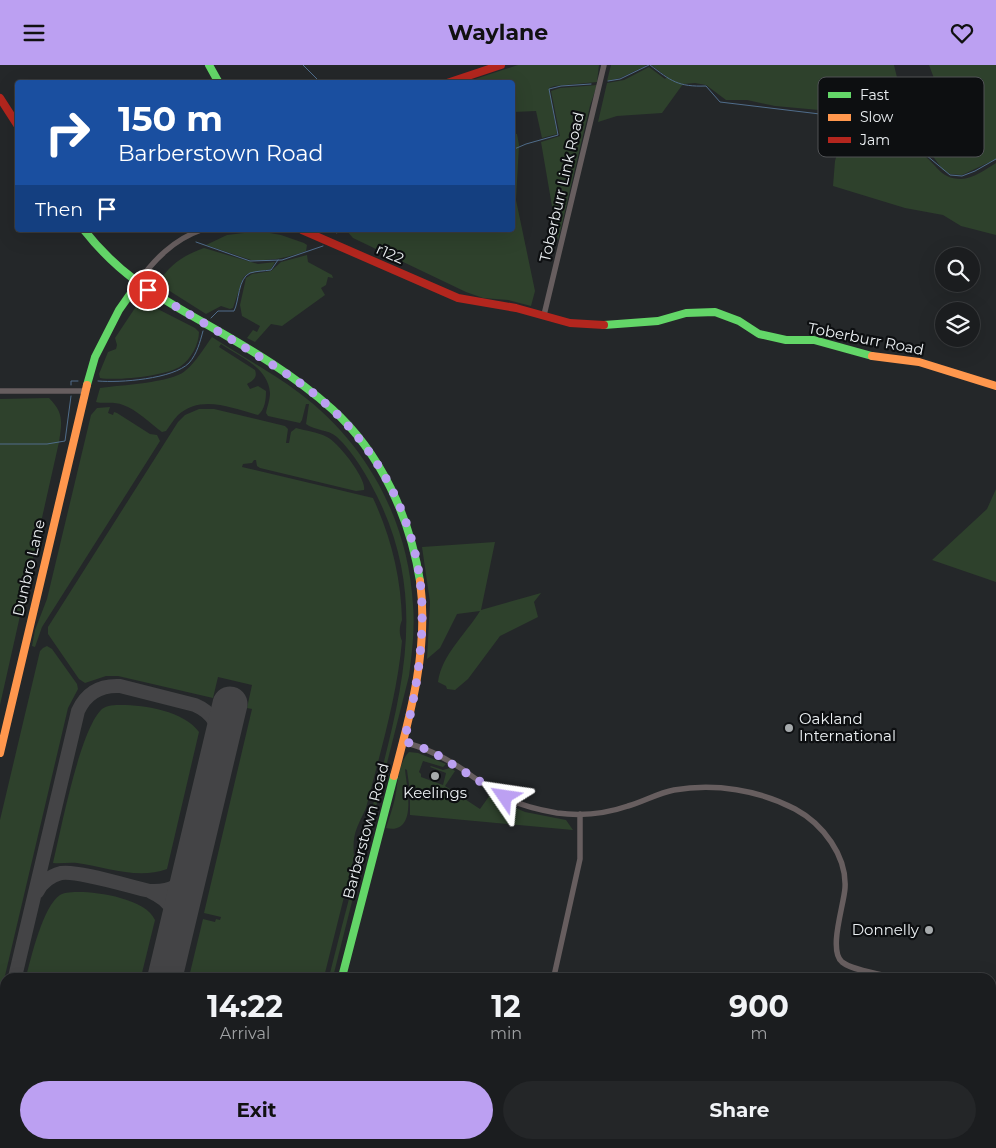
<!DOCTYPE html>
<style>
body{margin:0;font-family:Montserrat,sans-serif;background:#242628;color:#f1f3f6;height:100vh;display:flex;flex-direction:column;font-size:19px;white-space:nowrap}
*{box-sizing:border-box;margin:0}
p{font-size:16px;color:#a0a2a4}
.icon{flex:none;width:28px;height:28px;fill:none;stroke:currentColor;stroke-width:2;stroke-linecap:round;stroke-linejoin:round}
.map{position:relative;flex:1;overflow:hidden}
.details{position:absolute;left:0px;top:908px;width:996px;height:176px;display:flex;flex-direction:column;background:#1b1d1f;border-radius:15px 15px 0 0;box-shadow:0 5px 20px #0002,0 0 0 1px #393b3d}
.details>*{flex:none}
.top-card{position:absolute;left:15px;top:15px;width:500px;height:152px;border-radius:5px;box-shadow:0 5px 20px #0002,0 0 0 1px #393b3d;background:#1a4fa0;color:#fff;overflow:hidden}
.buttons{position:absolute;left:935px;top:182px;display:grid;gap:10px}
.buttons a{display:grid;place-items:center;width:45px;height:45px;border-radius:50%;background:#1b1d1f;box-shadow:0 5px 20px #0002,0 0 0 1px #393b3d;font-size:25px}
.pin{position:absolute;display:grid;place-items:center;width:42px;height:42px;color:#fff;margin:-21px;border:2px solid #fff;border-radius:50%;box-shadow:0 1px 5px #0007}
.me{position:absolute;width:55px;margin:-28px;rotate:302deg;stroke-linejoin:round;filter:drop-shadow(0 0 4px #0008)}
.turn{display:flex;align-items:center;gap:18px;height:105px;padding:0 20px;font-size:22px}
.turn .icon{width:65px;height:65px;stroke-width:2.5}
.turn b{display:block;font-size:35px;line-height:42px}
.then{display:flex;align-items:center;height:48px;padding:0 20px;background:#0003;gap:10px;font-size:19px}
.eta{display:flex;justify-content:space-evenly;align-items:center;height:85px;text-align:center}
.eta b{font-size:30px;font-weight:700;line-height:35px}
.cta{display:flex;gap:10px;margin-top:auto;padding:10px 20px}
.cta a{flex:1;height:58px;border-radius:30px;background:#bca0f2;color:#111;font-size:20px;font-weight:700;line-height:58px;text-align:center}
.cta a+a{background:#242628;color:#f1f3f6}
header{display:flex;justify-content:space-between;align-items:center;height:65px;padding:0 20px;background:#bca0f2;color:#111;font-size:22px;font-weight:700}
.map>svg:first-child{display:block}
</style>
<header><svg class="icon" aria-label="menu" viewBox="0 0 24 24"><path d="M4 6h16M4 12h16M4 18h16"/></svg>Waylane<svg class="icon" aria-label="heart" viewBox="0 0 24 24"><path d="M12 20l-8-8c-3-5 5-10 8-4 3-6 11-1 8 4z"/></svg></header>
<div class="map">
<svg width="996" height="1083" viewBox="0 0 996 1083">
<rect width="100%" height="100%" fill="#242729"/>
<path fill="#2e412c" d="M518 0H599L597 17 554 21 549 23 557 69 542 73 536 46 513 47 512 18H463Z
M611 0H645L646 1 620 13 607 16Z
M651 0H894L900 25 935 16 929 0H996V94L962 110 950 109 943 105 932 90 862 53 830 46 775 41 747 35H726L706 20 695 18 683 19 662 48 617 51 598 57 607 18 624 15 649 2 665 14 667 12Z
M597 20 590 41 558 176 541 77 560 71 551 26 560 23Z
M850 55C874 64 899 74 920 88 937 98 939 114 961 114 973 114 986 104 996 98V170L961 161 943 150 905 143 833 121 835 96 838 86Z
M513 69H517L519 80 516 135 535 226 531 241 508 235 483 233 466 227 353 173 346 165H512Z
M259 166 281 170 304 178 307 180 306 186C287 193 270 196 251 195L206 180 227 170Z
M204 183 258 199 275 197 271 204 247 209 243 213 233 243 230 244 221 241 206 249 157 218C173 198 180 192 204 183Z
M307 190 308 197 332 210 333 213 328 212 326 220 321 223 325 230 282 261 271 259 255 277 247 273 253 265 257 267 260 261 242 251 240 240 246 213 252 209 271 206 281 197Z
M139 237 146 238 195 263 199 267C199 279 191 294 181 301 167 311 117 316 100 313L99 309 108 287 116 284 117 280 115 273Z
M212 272C241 291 271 307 298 327 367 378 408 455 413 540 415 564 412 588 409 611L333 912H329C343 856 358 800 372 744 399 635 431 539 377 431 367 411 354 388 337 372 328 364 315 366 306 359L309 339H306L302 355 300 358 268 351 266 348C267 342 270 335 270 328 268 302 240 292 221 279L219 282 255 305C258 313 252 316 247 319L250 324 258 321 266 326C266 334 265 345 258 350 232 343 201 329 178 350 173 355 170 361 166 366L162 367C151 359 136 344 123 340 114 336 104 339 96 337L100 323C120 320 171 318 185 306 196 297 204 283 212 272Z
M49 333C64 348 62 357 59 377L0 640V334Z
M110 342 108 348 113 350 114 347 117 348 150 369 157 370 160 376 42 562 35 582 32 581 35 565 47 534 91 350 97 343Z
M199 344H214L285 361 288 364 286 378H289L291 367 296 363C306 366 318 367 327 372 338 377 367 414 364 425L356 426 260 403 257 401 256 395H254L252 398 243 399 242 402 373 433C391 472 401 512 402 555 399 562 399 569 402 576 397 632 380 688 366 743 357 763 352 768 354 792L324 912H189L203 854 215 857 216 854 220 855 221 852 204 848 252 644 247 643 252 620 218 612 213 633 118 611H106L85 618 79 614 48 569V562L178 357 185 350Z
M996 424V517L932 495 987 444Z
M495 477 481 545 541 528 534 537 538 552 500 571 468 614 455 625 447 624 446 621 438 617C442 589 466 569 480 546L457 549 440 583 427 594 430 537 422 482Z
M47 581 52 584 77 619 78 624 68 643 0 932V755L40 586 43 583Z
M121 640C145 640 184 646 199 667L167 804C138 815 106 802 77 798 69 797 61 799 53 798 61 765 80 664 102 644 107 640 115 640 121 640Z
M409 687 418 688 446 699 443 702 423 696 419 707 421 709V712L443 720 446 708 430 702 431 701 443 705 450 703 455 706 445 721 480 744 490 730 502 737 525 747 566 755 573 765 410 750V727L407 705 405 704C406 720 419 770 386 763 389 753 393 743 395 733 398 719 398 698 409 687Z
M79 827C99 827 146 834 155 855L141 912H26C31 893 43 841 60 830 65 827 73 827 79 827Z
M21 1079H102L101 1083H22Z
M150 1079H282L281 1083H149Z"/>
<path fill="#506d8b" d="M707 1079H737L736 1083H706Z"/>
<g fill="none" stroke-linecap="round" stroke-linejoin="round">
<path stroke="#506d8b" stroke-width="1" d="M303 0 321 18
M650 0C671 16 678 22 706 21L720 37 853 53 896 71 920 85 950 110 962 111 975 106 996 94
M608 16 620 14 649 0
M512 85 526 79 558 70 549 24 561 21 591 19
M337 168 339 165
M196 177 250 196 282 195 323 181
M211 253 218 246H234C239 237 238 213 250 208 256 206 264 206 271 205L278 195
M98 316C120 318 173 314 189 298 197 289 200 277 203 266
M71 320V316H78
M0 379H47L65 376 71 331"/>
<path stroke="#444446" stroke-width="14" d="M37 827C42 817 50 811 61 808 78 805 131 822 150 826 173 827 182 820 192 800
M151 827C173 837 176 849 175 872
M15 912 78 646C86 628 100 620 120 621L195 640C214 648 220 662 219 682
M0 975 5 954
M0 1031 5 1055
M10 1079 11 1083"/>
<path stroke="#444446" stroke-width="35" d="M165 912 230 639
M125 1083 126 1079"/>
<path stroke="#675e5f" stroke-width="5.5" d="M138 218C153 195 175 174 201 165
M544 250 604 0
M0 326H85
M404 677C425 683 444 692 462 704 476 714 491 725 506 733 522 741 540 745 557 748 580 751 605 749 628 741 643 737 658 728 674 725 715 718 759 725 795 744 823 759 847 791 845 823 844 840 828 885 842 897 852 905 878 909 892 912
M554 911 580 794V749
M991 939 996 940"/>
<path stroke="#63d668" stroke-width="8" d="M209 0 219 18
M84 165C121 212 156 230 206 259 250 284 294 310 332 344 381 388 410 453 420 516
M604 260 658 256 686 248 715 247 739 256 759 269 786 275H814L872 291
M87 320 95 292 119 245 138 218
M342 912 394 711"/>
<path stroke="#ff974d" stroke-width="8" d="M872 291 919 297 996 321
M0 688 87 320
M394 711C411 648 429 582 420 516
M299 1083 300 1079"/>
<path stroke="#b3261e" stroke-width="8" d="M447 18 501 0
M0 33 18 61
M302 165 458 233 516 243 570 258 604 260"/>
</g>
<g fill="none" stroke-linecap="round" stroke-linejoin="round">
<path stroke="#bca0f2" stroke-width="9" stroke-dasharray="0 16.2" d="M148 225C182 245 216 265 249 285 272 300 297 314 318 332 380 383 420 461 422 542 423 587 415 633 404 676L431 686 505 732"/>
</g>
<g fill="#a6aaac" stroke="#0d0f11" stroke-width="2">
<circle cx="789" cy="663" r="5"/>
<circle cx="435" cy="711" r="5"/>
<circle cx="929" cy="865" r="5"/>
</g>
<g text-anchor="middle" stroke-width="4.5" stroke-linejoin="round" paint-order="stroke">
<g font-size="15" fill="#ecf0f3" stroke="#0d0f11">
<text transform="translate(562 122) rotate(-77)" y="5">Toberburr Link Road</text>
<text transform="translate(390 189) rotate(24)" y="5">r122</text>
<text transform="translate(866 274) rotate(11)" y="5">Toberburr Road</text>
<text transform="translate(29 503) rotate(-77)" y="5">Dunbro Lane</text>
<text transform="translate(366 766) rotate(-75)" y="5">Barberstown Road</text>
</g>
<g font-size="15" fill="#ecf0f3" stroke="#0d0f11" text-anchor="start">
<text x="799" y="659">Oakland<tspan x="799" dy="17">International</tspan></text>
<text x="435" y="733" text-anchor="middle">Keelings</text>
<text x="919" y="870" text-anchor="end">Donnelly</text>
</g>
</g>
<rect x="818" y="12" width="166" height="80" rx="8" fill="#0d0f11" stroke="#505255" stroke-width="1"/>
<rect x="828" y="27" width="23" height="6" fill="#63d668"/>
<rect x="828" y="49" width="23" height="7" fill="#ff974d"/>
<rect x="828" y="72" width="23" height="6" fill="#b3261e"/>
<g font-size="14" fill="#ecf0f3">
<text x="860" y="35">Fast</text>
<text x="860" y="57">Slow</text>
<text x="860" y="80">Jam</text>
</g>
</svg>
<div class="buttons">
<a><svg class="icon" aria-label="search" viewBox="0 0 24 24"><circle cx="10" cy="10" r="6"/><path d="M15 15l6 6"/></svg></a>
<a><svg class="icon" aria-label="layers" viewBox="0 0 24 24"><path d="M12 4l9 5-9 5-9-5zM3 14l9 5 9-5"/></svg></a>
</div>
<div class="pin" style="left:148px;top:225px;background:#d93025"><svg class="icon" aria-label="arrive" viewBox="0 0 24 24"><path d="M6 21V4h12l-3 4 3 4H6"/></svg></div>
<svg class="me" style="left:505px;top:732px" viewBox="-20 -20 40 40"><path d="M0-17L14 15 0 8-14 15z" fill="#bca0f2" stroke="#fff" stroke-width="4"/></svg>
<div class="top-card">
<div class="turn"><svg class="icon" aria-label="right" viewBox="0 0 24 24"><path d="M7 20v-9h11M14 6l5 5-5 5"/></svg><div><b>150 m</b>Barberstown Road</div></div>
<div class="then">Then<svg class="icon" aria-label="arrive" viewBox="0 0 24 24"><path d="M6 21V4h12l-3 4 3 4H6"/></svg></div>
</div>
<section class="details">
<div class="eta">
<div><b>14:22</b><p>Arrival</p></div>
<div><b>12</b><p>min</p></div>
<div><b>900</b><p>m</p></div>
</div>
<div class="cta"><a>Exit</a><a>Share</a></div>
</section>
</div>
